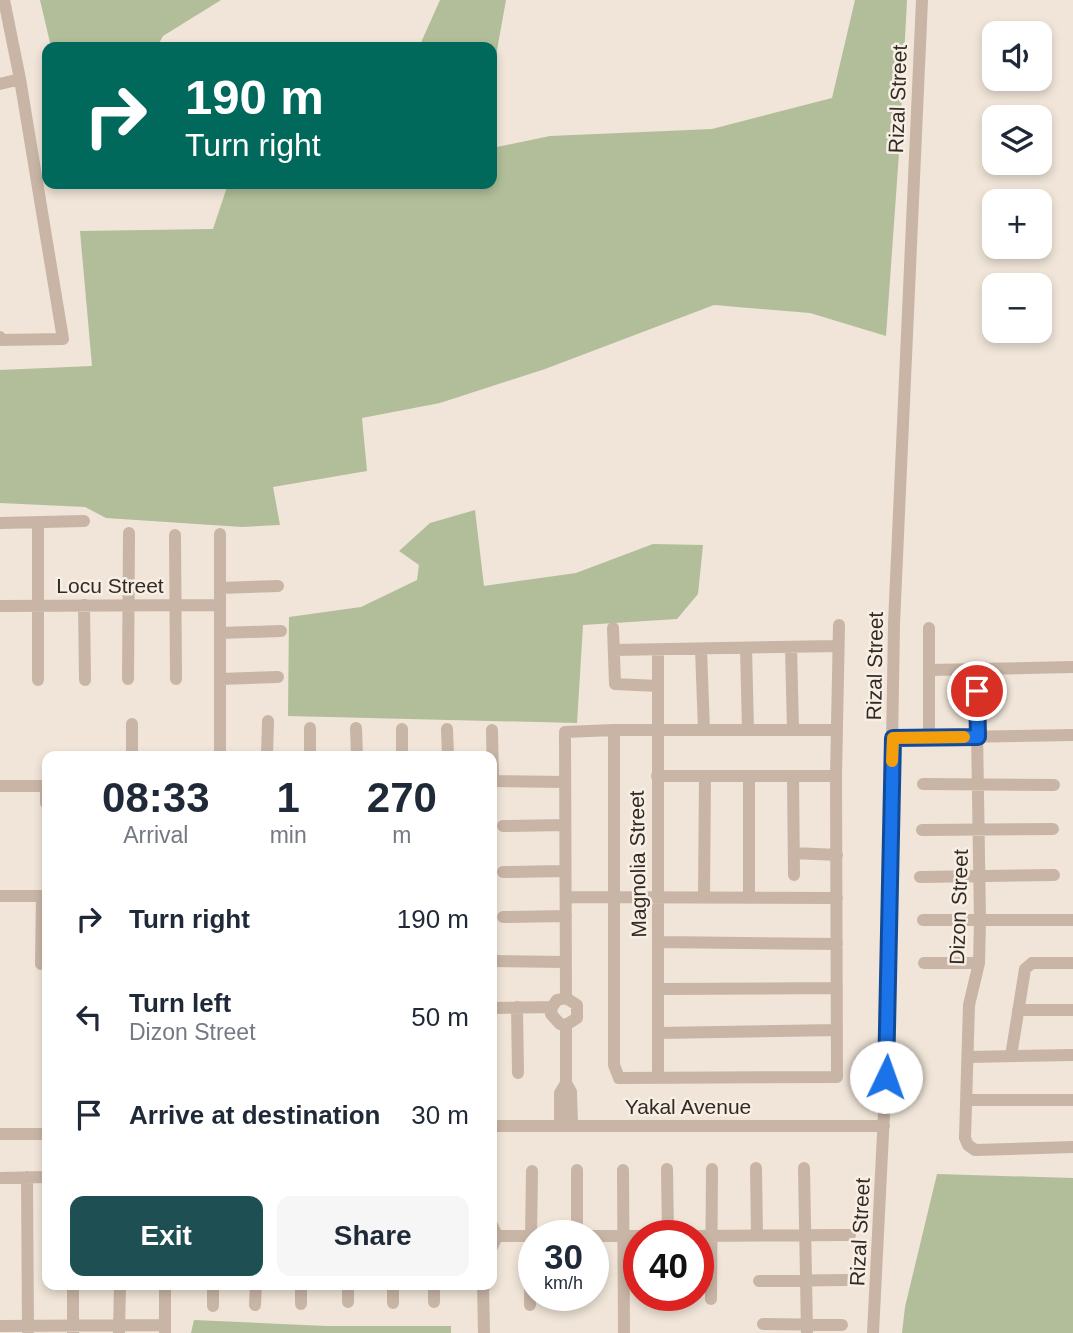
<!DOCTYPE html>
<meta charset="utf-8">
<style>
body{margin:0;font-family:Helvetica,sans-serif;background:#f6f6f7;color:#1f2937;height:100vh;display:flex;flex-direction:column;font-size:26px;white-space:nowrap}
*{box-sizing:border-box;margin:0}
p{font-size:23px;color:#747a83}
.icon{flex:none;width:38px;height:38px;fill:none;stroke:currentColor;stroke-width:2;stroke-linecap:round;stroke-linejoin:round}
.map{position:relative;flex:1;overflow:hidden}
.drawer{position:absolute;left:42px;top:751px;width:455px;height:539px;display:flex;flex-direction:column;background:#fff;border-radius:14px;box-shadow:0 4px 10px #0003}
.drawer>*{flex:none}
.top-card{position:absolute;left:42px;top:42px;width:455px;height:147px;border-radius:14px;box-shadow:0 4px 10px #0003;background:#00695c;color:#fff;overflow:hidden}
.fabs{position:absolute;left:982px;top:21px;display:grid;gap:14px}
.fabs a{display:grid;place-items:center;width:70px;height:70px;border-radius:14px;background:#fff;box-shadow:0 4px 10px #0003;font-size:35px}
.speed{position:absolute;left:518px;top:1220px;display:flex;gap:14px;font-size:35px;font-weight:700;text-align:center}
.speed>*{display:grid;place-content:center;width:91px;height:91px;border-radius:50%;background:#fff;box-shadow:0 4px 10px #0003;line-height:1}
.speed small{font-size:18px;font-weight:400}
.speed .limit{border:10px solid #d22;background:#fff;color:#111}
.pin{position:absolute;display:grid;place-items:center;width:60px;height:60px;color:#fff;margin:-30px;border:4px solid #fff;border-radius:50%;box-shadow:0 2px 7px #0007}
.me{position:absolute;width:77px;margin:-38px;rotate:3deg;stroke-linejoin:round;filter:drop-shadow(0 0 5px #0008)}
.turn{display:flex;align-items:center;gap:24px;height:147px;padding:0 28px;font-size:32px}
.turn .icon{width:91px;height:91px;stroke-width:2.5}
.turn b{display:block;font-size:49px;line-height:60px}
.eta{display:flex;justify-content:space-evenly;align-items:center;height:119px;text-align:center}
.eta b{font-size:42px;font-weight:800;line-height:49px}
.action{display:flex;gap:14px;margin-top:auto;padding:14px 28px}
.action a{flex:1;height:80px;border-radius:14px;background:#1d4f53;color:#fff;font-size:28px;font-weight:800;line-height:80px;text-align:center}
.action a+a{background:#f6f6f7;color:#1f2937}
ul{padding:0;list-style:none}
li{display:flex;align-items:center;gap:21px;height:98px;padding:0 28px}
li div{flex:1}
li b{display:block;font-size:26px}
li em{font-style:normal}
.map>svg:first-child{display:block}
</style>
<div class="map">
<svg width="1073" height="1333" viewBox="0 0 1073 1333">
<rect width="100%" height="100%" fill="#f0e5d8"/>
<path fill="#b1be99" d="M40 0H221L163 36 157 47H51Z
M440 0H506L492 78V47H419Z
M855 0H907L899 153 886 336 810 313 714 305 545 369 440 403 362 418 367 471 273 487 280 525 242 527 106 518 85 507 0 503V370L92 366 80 231 213 229 228 184H492V148L550 136 712 129 832 98Z
M475 510 484 586 576 573 653 544 703 545 698 594 677 619 583 625 577 723 288 716 289 617 361 607 417 580 419 565 399 551 430 523Z
M937 1174 1073 1178V1333H902L905 1307Z
M194 1320 326 1326H451V1333H191Z"/>
<g fill="none" stroke-linecap="round" stroke-linejoin="round">
<path stroke="#c8b5a5" stroke-width="12" d="M0 84 20 79
M0 337V340L63 339 20 79 4 0
M0 523 84 521
M38 523V680
M175 535 176 679
M220 588 278 586
M84 605 85 680
M0 606 220 605
M613 628 615 684 658 686
M929 628V738
M220 633 281 631
M791 647 793 730
M746 648 748 730
M701 649 704 730
M614 650 838 646
M658 650V1078
M976 668 980 920 979 963 969 1005 965 1138 968 1145 975 1150 1073 1147
M930 670 1073 667
M128 679 129 533
M220 679 278 677
M132 724V756
M310 728V756
M356 728 357 756
M402 729V756
M447 729 448 756
M492 730 493 781
M614 730V1065L619 1078 837 1077 836 776 839 625
M893 738 1073 735
M220 756V534
M267 756 268 721
M657 776H836
M749 776V898
M793 776 794 875
M492 781 565 782
M923 784 1054 785
M0 786H47
M46 803V786
M503 826 565 825
M922 830 1053 829
M794 853 837 855
M503 872 565 871
M920 877 1054 875
M0 896H47
M566 897 837 898
M704 898 705 776
M503 917 566 916
M923 920H1073
M659 942 837 944
M492 961 566 962
M924 963H979
M41 964 42 896
M659 989 837 988
M566 998 565 732 614 730H837
M517 1007 518 1073
M492 1008 552 1007 557 1000 566 998 577 1005V1018L566 1025 560 1024 551 1014 552 1007
M1018 1010H1073
M566 1025V1083L571 1092 572 1126
M658 1033 837 1030
M1011 1056 1025 969 1032 963H1073
M969 1057 1073 1055
M967 1100H1073
M492 1126H884
M560 1126V1093L566 1083
M0 1134H47
M756 1168 757 1235
M804 1168 807 1333
M667 1169 668 1236
M577 1170V1236
M623 1170 624 1333
M27 1177 28 1331
M0 1178 47 1177
M492 1225 497 1236 492 1247
M497 1236H534
M593 1236H639
M698 1236 850 1235
M759 1281 846 1280
M73 1284V1333
M213 1284V1306
M301 1284V1304
M393 1284V1303
M483 1284 484 1333
M577 1295V1298
M668 1295V1304
M711 1299 712 1169
M348 1302V1284
M434 1302V1284
M255 1305 256 1284
M530 1305 532 1171
M763 1324 842 1325
M0 1326 165 1325
M119 1333 120 1284
M165 1333V1284
M873 1333 887 1054 894 624 922 0"/>
</g>
<g fill="none" stroke-linecap="round" stroke-linejoin="round">
<defs>
<path id="route" d="M886 1077 893 738 978 737 977 691"/>
</defs>
<use href="#route" stroke="#114b97" stroke-width="18"/>
<use href="#route" stroke="#1a73e8" stroke-width="12"/>
<path stroke="#f59e0b" stroke-width="12" d="M892 761 893 738 964 737"/>
</g>
<g text-anchor="middle" stroke-width="5" stroke-linejoin="round" paint-order="stroke">
<g font-size="21" fill="#332a26" stroke="#f8efe4">
<text transform="translate(898 99) rotate(-88)" y="7">Rizal Street</text>
<text x="110" y="593">Locu Street</text>
<text transform="translate(875 666) rotate(-89)" y="7">Rizal Street</text>
<text transform="translate(638 864) rotate(-91)" y="7">Magnolia Street</text>
<text transform="translate(959 907) rotate(-88)" y="7">Dizon Street</text>
<text x="688" y="1114">Yakal Avenue</text>
<text transform="translate(860 1232) rotate(-87)" y="7">Rizal Street</text>
</g>
</g>
</svg>
<div class="fabs">
<a><svg class="icon" aria-label="sound" viewBox="0 0 24 24"><path d="M4 9h4l5-4v14l-5-4H4zM17 9q2 3 0 6"/></svg></a>
<a><svg class="icon" aria-label="layers" viewBox="0 0 24 24"><path d="M12 4l9 5-9 5-9-5zM3 14l9 5 9-5"/></svg></a>
<a>+</a>
<a>−</a>
</div>
<div class="speed"><div>30<small>km/h</small></div><div class="limit">40</div></div>
<div class="pin" style="left:977px;top:691px;background:#d93025"><svg class="icon" aria-label="arrive" viewBox="0 0 24 24"><path d="M6 21V4h12l-3 4 3 4H6"/></svg></div>
<svg class="me" style="left:886px;top:1077px" viewBox="-20 -20 40 40"><circle r="19" fill="#fff"/><path d="M0-13L10 11 0 6-10 11z" fill="#1a73e8"/></svg>
<div class="top-card">
<div class="turn"><svg class="icon" aria-label="right" viewBox="0 0 24 24"><path d="M7 20v-9h11M14 6l5 5-5 5"/></svg><div><b>190 m</b>Turn right</div></div>
</div>
<section class="drawer">
<div class="eta">
<div><b>08:33</b><p>Arrival</p></div>
<div><b>1</b><p>min</p></div>
<div><b>270</b><p>m</p></div>
</div>
<ul>
<li><svg class="icon" aria-label="right" viewBox="0 0 24 24"><path d="M7 20v-9h11M14 6l5 5-5 5"/></svg><div><b>Turn right</b></div><em>190 m</em></li>
<li><svg class="icon" aria-label="left" viewBox="0 0 24 24"><path d="M17 20v-9H6M10 6l-5 5 5 5"/></svg><div><b>Turn left</b><p>Dizon Street</p></div><em>50 m</em></li>
<li><svg class="icon" aria-label="arrive" viewBox="0 0 24 24"><path d="M6 21V4h12l-3 4 3 4H6"/></svg><div><b>Arrive at destination</b></div><em>30 m</em></li>
</ul>
<div class="action"><a>Exit</a><a>Share</a></div>
</section>
</div>
